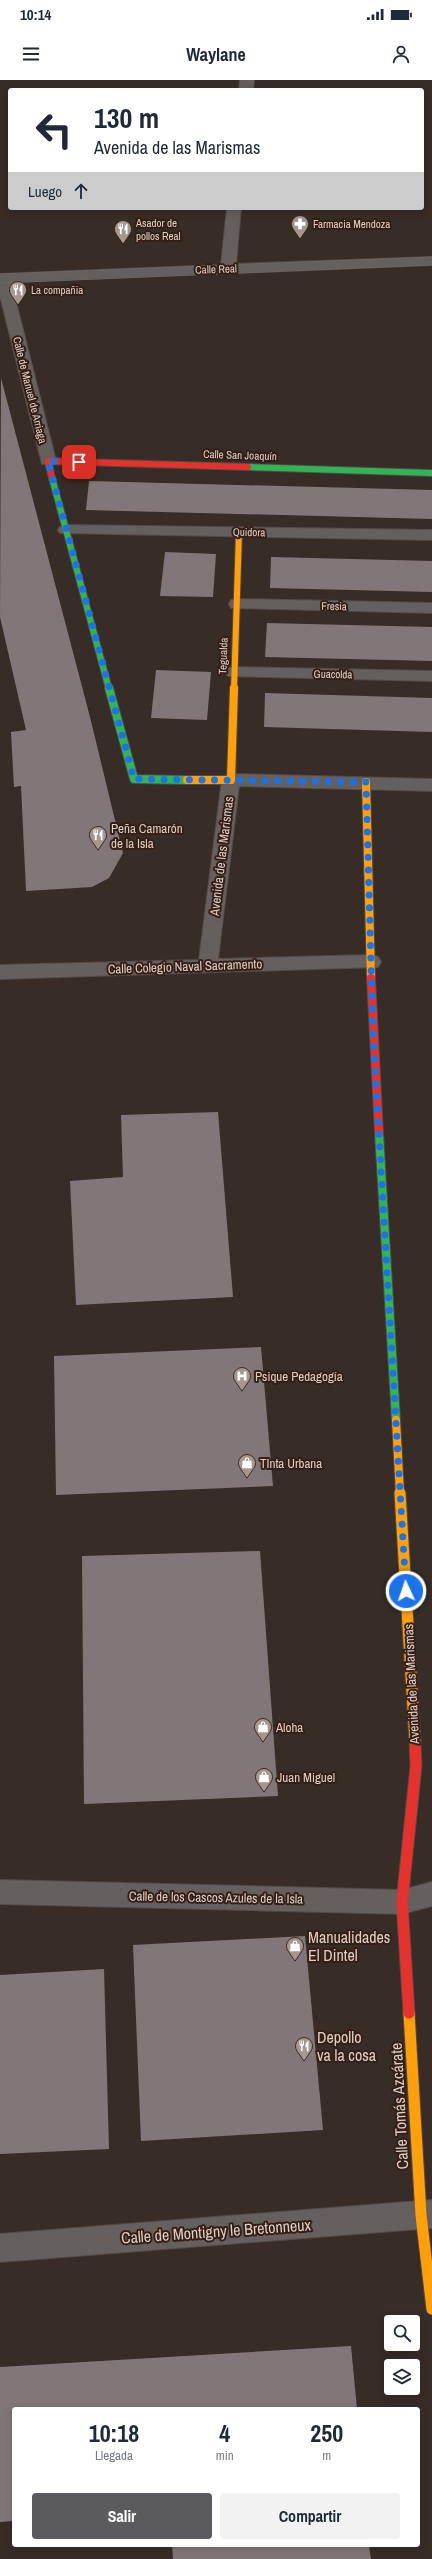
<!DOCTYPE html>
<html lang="es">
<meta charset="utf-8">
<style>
body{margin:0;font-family:"Archivo Narrow",sans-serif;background:#f2f2f3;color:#1f2937;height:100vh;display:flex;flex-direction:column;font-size:15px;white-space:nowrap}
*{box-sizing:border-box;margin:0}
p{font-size:13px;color:#747a83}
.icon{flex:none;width:22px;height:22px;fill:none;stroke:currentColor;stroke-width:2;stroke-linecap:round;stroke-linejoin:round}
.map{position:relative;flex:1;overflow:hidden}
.details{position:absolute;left:12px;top:2327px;width:408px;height:140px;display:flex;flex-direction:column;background:#fff;border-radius:4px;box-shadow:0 2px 10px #0003}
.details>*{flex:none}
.banner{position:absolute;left:8px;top:8px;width:416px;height:122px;border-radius:4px;box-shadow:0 2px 10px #0003;background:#fff;color:#1f2937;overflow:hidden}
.fabs{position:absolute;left:384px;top:2235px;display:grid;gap:8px}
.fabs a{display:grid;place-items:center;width:36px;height:36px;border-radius:4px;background:#fff;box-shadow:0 2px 10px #0003;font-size:20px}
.pin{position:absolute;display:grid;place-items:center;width:34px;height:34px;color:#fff;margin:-17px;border-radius:8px;box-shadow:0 2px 6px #0006}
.me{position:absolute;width:44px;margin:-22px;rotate:357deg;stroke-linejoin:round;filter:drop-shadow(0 0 3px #0008)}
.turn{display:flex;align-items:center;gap:14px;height:84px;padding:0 20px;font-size:18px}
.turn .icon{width:52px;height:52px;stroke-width:2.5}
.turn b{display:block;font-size:28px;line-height:34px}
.then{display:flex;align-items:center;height:38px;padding:0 20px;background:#0003;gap:8px;font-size:15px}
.eta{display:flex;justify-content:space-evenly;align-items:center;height:68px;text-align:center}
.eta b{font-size:24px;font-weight:700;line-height:28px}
.cta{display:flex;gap:8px;margin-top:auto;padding:8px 20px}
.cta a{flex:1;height:46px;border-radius:4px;background:#5b5a5f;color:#fff;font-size:16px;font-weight:700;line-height:46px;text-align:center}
.cta a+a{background:#f2f2f3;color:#1f2937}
.status{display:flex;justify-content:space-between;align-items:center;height:28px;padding:0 20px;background:#fff;direction:ltr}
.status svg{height:11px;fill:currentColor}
header{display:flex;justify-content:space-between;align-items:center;height:52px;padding:0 20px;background:#fff;font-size:18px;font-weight:700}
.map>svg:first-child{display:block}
</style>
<div class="status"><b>10:14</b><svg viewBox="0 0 49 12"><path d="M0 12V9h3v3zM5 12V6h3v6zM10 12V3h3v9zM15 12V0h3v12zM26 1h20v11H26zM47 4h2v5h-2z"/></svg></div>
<header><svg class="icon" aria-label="menu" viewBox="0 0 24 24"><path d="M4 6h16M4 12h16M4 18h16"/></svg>Waylane<svg class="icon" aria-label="person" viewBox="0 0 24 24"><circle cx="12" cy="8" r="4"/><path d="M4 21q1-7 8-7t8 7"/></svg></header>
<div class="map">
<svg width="432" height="2479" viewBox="0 0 432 2479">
<rect width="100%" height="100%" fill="#382c27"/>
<path fill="#827778" d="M1 298 90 637 123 773 109 798 92 807 26 811 21 706 14 707 11 652 26 650 0 537Z
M89 401 432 410V439L86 430Z
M165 472 216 474 213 517 160 516Z
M271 477 432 481V512L270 508Z
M267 543 432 547V581L265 577Z
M156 590 211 592 207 640 151 638Z
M265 613 432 618V652L264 647Z
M218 1032 233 1217 76 1225 70 1101 123 1097 121 1035Z
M261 1267 273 1406 56 1415 54 1276Z
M260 1471 278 1716 84 1724 82 1476Z
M305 1856 323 2050 141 2061 133 1865Z
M104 1889 109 2069 0 2074V1895Z
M351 2266 357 2329H14V2441L0 2442V2287Z
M172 2465H369L371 2479H173Z"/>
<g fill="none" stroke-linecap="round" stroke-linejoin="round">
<defs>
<path id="street" d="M240 0H254L253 10H239Z
M227 128H241L236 184 432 177V185L11 202 56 381 54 384H42L0 216V194L221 185Z
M66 445 432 450V460L60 453 58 450 60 447Z
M237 519 432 523V533L231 528 229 524 231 520Z
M234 587 432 591V601L228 596 225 592 228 588Z
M231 694 432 699V711L239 706 218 879 371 875 378 877 381 882 378 887 0 899V885L199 880 222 700 225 696Z
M0 1800 402 1810 432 1802V1826L402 1834 0 1824Z
M432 2120V2148L0 2182V2154Z"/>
<path id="fast-far1" d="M248 387 432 393
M52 398 109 609"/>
<path id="fast" d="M109 608 134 699 187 700
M379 1053 396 1340"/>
<path id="slow-far2" d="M234 609 239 452"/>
<path id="slow-far1" d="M187 700H231L234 608
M366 702 371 898
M396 1340 400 1414"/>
<path id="slow" d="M400 1413 415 1661
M409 1933 421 2135 432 2229"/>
<path id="jam-far2" d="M52 398 48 381 248 387"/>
<path id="jam-far1" d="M371 898 379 1053"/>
<path id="jam" d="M409 1933 402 1822 416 1686 415 1661"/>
</defs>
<use href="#street" stroke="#544a46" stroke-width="2"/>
<use href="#fast-far1" stroke="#544a46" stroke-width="8"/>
<use href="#fast" stroke="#544a46" stroke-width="10"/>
<use href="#slow-far2" stroke="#544a46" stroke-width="8"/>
<use href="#slow-far1" stroke="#544a46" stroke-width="10"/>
<use href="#slow" stroke="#544a46" stroke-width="13"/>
<use href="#jam-far2" stroke="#544a46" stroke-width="8"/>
<use href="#jam-far1" stroke="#544a46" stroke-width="10"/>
<use href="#jam" stroke="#544a46" stroke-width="13"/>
<use href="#street" fill="#65605e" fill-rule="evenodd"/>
<use href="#fast-far1" stroke="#30b455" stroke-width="6"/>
<use href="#fast" stroke="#30b455" stroke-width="8"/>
<use href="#slow-far2" stroke="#ff9f0a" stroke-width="6"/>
<use href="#slow-far1" stroke="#ff9f0a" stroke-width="8"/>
<use href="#slow" stroke="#ff9f0a" stroke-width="11"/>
<use href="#jam-far2" stroke="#e5322d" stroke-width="6"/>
<use href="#jam-far1" stroke="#e5322d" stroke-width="8"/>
<use href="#jam" stroke="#e5322d" stroke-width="11"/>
<path stroke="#6c6562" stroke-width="1" d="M0 194 432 177
M0 203 432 185"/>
</g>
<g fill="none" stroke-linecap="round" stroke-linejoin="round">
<path stroke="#1a73e8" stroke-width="7" stroke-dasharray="0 12.6" d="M79 382 48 381 134 699 366 702 373 955 406 1511"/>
</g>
<defs>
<symbol id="pharmacy-pin" viewBox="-11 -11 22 30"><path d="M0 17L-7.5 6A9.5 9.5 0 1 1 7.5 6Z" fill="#a59690" stroke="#351f15"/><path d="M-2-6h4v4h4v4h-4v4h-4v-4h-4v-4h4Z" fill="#fff"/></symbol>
<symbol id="restaurant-pin" viewBox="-11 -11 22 30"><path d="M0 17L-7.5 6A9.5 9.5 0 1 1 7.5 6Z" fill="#a59690" stroke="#351f15"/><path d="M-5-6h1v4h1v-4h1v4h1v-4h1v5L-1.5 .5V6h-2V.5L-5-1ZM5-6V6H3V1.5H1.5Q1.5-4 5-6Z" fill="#fff"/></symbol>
<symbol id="hospital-pin" viewBox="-11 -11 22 30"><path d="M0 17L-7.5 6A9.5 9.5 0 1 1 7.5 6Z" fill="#a59690" stroke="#351f15"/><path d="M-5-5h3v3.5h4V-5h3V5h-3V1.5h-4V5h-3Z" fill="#fff"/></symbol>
<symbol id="shop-pin" viewBox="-11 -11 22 30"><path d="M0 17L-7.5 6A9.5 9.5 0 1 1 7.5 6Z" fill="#a59690" stroke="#351f15"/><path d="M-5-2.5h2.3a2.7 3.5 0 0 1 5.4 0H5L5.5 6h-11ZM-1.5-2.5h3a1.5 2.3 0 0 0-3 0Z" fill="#fff"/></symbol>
</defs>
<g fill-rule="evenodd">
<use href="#pharmacy-pin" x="290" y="134" width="20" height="27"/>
<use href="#restaurant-pin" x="113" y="139" width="20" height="27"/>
<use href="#restaurant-pin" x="8" y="200" width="20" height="27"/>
<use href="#restaurant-pin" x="88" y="745" width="20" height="27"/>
<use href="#hospital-pin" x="232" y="1286" width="20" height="27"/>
<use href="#shop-pin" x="237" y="1373" width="20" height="27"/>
<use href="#shop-pin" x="253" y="1637" width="20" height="27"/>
<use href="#shop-pin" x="254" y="1687" width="20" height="27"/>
<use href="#shop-pin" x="285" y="1856" width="20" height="27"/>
<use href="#restaurant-pin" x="294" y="1956" width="20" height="27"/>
</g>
<g text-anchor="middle" stroke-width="4" stroke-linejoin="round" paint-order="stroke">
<g font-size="11" fill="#dfcfc9" stroke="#351f15" text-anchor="start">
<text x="136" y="147">Asador de<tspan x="136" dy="13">pollos Real</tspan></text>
<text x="313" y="148">Farmacia Mendoza</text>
<text x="31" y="214">La compañia</text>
</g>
<g font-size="11" fill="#dfcfc9" stroke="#351f15">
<text transform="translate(216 189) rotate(-2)" y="4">Calle Real</text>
<text transform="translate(30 310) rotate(76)" y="4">Calle de Manuel de Arriaga</text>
<text transform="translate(240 375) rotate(2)" y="4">Calle San Joaquín</text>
<text transform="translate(249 452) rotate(1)" y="4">Quidora</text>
<text transform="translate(334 526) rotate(1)" y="4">Fresia</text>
<text transform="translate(223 576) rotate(-88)" y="4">Tegualda</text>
<text transform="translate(333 594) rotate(1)" y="4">Guacolda</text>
</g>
<g font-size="13" fill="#dfcfc9" stroke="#351f15" text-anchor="start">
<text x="111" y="753">Peña Camarón<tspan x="111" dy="15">de la Isla</tspan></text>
<text x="255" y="1301">Psique Pedagogía</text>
<text x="260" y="1388">TInta Urbana</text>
<text x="276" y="1652">Aloha</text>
<text x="277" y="1702">Juan Miguel</text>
</g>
<g font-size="13" fill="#dfcfc9" stroke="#351f15">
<text transform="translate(221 776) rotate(-83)" y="5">Avenida de las Marismas</text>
<text transform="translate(185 886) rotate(-2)" y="5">Calle Colegio Naval Sacramento</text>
<text transform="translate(411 1604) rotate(-93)" y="5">Avenida de las Marismas</text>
<text transform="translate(216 1817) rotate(1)" y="5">Calle de los Cascos Azules de la Isla</text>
</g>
<g font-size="16" fill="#dfcfc9" stroke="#351f15" text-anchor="start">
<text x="308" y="1863">Manualidades<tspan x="308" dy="18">El Dintel</tspan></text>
<text x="317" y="1963">Depollo<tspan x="317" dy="18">va la cosa</tspan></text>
</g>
<g font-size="16" fill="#dfcfc9" stroke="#351f15">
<text transform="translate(399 2026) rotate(-93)" y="6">Calle Tomás Azcárate</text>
<text transform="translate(216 2151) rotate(-4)" y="6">Calle de Montigny le Bretonneux</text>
</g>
</g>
</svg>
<div class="fabs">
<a><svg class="icon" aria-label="search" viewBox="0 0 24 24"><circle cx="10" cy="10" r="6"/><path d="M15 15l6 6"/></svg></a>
<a><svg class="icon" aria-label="layers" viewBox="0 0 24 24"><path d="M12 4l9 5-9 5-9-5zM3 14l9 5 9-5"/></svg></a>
</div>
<div class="pin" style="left:79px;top:382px;background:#d93025"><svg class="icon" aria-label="arrive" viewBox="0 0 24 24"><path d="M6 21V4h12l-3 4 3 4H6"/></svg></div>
<svg class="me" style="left:406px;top:1511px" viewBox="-20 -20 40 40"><circle r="17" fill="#1a73e8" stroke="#fff" stroke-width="3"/><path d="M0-11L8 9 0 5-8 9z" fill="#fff"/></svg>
<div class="banner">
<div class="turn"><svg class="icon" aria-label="left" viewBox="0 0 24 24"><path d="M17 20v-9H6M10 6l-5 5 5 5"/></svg><div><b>130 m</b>Avenida de las Marismas</div></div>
<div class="then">Luego<svg class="icon" aria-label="ahead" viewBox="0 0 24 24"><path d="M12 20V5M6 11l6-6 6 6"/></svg></div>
</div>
<section class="details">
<div class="eta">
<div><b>10:18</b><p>Llegada</p></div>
<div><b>4</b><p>min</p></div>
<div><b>250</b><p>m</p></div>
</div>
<div class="cta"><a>Salir</a><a>Compartir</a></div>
</section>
</div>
